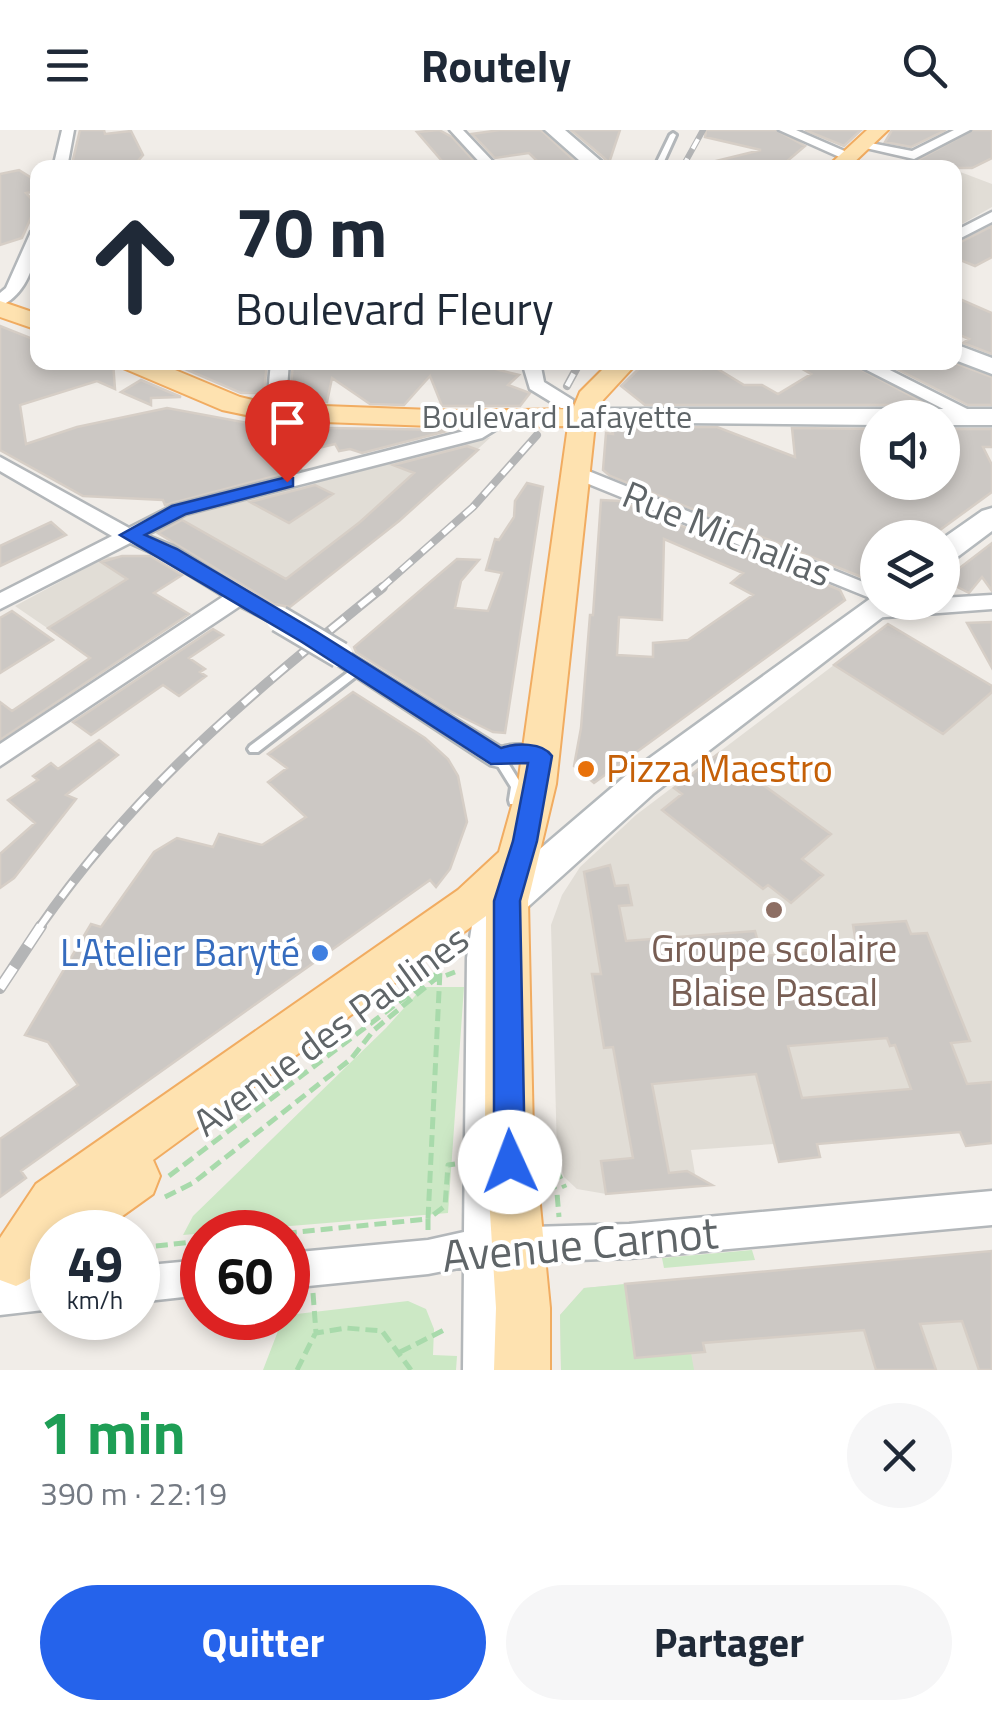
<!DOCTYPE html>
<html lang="fr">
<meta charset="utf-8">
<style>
body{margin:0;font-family:"Titillium Web",sans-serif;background:#f6f6f7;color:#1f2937;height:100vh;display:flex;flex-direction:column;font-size:38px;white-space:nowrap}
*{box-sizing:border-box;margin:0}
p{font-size:32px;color:#747a83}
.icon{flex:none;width:55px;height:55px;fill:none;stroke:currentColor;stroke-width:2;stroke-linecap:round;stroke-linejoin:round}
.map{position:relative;height:1240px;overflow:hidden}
.details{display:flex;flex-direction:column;background:#fff;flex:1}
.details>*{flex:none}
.top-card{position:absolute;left:30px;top:30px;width:932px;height:210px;border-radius:20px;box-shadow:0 5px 15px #0003;background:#fff;color:#1f2937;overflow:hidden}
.buttons{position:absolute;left:860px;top:270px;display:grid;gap:20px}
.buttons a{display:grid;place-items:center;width:100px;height:100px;border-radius:50%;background:#fff;box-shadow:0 5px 15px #0003;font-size:50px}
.speed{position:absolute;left:30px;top:1080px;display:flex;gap:20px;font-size:50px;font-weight:700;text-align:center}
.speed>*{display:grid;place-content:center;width:130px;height:130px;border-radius:50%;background:#fff;box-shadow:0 5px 15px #0003;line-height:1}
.speed small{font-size:25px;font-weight:400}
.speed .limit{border:15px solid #d22;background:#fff;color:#111}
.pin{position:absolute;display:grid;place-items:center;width:85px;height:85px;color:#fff;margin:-102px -42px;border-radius:50% 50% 50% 0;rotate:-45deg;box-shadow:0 0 10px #0007}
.pin .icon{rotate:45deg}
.me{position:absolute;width:110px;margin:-55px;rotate:358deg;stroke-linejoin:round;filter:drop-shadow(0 0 8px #0008)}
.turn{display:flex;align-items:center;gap:35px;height:210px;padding:0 40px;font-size:45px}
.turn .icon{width:130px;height:130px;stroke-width:2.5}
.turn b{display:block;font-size:70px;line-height:85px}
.round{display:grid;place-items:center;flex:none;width:105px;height:105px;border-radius:52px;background:#f6f6f7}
.summary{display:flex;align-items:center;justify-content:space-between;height:170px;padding:0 40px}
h1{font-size:60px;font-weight:700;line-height:75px;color:#1e9e55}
.action{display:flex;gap:20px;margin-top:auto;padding:20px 40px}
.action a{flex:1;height:115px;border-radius:60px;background:#2563eb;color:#fff;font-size:40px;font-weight:700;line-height:115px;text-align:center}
.action a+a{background:#f6f6f7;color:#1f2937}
header{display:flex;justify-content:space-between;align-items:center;height:130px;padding:0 40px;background:#fff;font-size:45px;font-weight:700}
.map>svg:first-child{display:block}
</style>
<header><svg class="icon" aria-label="menu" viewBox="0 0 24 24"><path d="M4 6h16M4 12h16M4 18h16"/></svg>Routely<svg class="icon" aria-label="search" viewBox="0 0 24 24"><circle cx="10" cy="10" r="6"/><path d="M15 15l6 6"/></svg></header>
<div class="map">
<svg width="992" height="1240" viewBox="0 0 992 1240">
<rect width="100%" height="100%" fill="#f1ede8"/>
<path fill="#e1ddd6" d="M955 40 992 54V77L955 98Z
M491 307 399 391 285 481 156 402 180 388Z
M135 426 174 450 72 515 15 476 106 427Z
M888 494 992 556V1013L966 1016 960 1002 818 1014 820 1027 779 1032 774 1014 691 1020 697 1056 606 1064 577 1059 564 1047 557 1023 551 795 562 765 580 737 636 685Z
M992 1121V1240H561L560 1185 584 1158Z"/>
<path fill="#cce8c5" d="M423 857H464L448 1083 183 1105 193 1086 386 898Z
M752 1120 755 1130 664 1138 662 1128Z
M625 1154 635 1227 691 1223 694 1240H561L560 1185 584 1158Z
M408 1171 426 1179 434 1199 433 1225 457 1226 456 1240H263L283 1188 288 1185Z"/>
<path fill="#ccc8c4" stroke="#d6cec6" stroke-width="2.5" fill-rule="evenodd" d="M80 0H104L105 4 131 1 143 25 132 38H71Z
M439 0 452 7 474 31 463 38H448L417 2Z
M500 0H541L577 33 544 38 529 23 495 28 472 4Z
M571 0H620L609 33 603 27Z
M706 0H776L805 16 779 38H716V31L761 20 705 7Z
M805 0H861L844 16Z
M892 0H946L911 17 885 12Z
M973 0H992V28L972 38H903Z
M19 40 38 52V61L26 63 37 75 32 76 34 81 22 108 0 115V44Z
M992 96V127L975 136 955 128V115Z
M955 167 992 183V224L963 213 969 209 955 203Z
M0 196 38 211V232H113L115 259 97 251 20 275 26 314 77 297 167 278 269 297 451 300 362 323 350 319 339 321 335 314 293 324 301 339 165 375 163 370 83 366 0 320Z
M169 232H267L264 263H241Z
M293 232H335L334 237 351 232H468L519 245 508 255 530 263 520 276H442L430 246 404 275 370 274 332 248 327 272 290 271Z
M646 232H690L701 239 711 235 744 255H762L778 264 811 244 790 232H847L928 275H645L621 256Z
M883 232H952L992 247V275H968Z
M141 250 181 267 151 268V275L121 262Z
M612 297H717L795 327 792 298 878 299V352H942V299H992V317H983L992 335V362L929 408H878V448H864L610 346 603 340 606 303 613 304Z
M467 316 478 320 399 391 290 477 274 474 158 403 182 390 286 449 360 392 414 343 393 335Z
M527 353 543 357 505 603 493 602 450 581 356 522 354 517 457 429 479 430 461 451 455 478 488 481 502 443 486 440 495 409 499 410 514 387 515 371Z
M315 355 333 364 289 393 250 372Z
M601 370 620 371 840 460 845 470 594 653 574 636 581 598 590 485H593ZM664 409 743 443 731 453 753 465 688 510 653 513V527L617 525 619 487 662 490Z
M51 392 66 405 0 436V416Z
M992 413V461L982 447 969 463 944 450Z
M122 426H150L182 445 154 463 189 484 0 610V572L12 581 90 528 48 498 127 449 101 432Z
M12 481 53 510 0 543V488Z
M992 492V538L967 493Z
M888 494 992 556V562L943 604 834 535Z
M213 499 223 505 189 528 205 539 200 542 206 546 179 566 163 555 91 605 73 592Z
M353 562 425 608 448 629 458 646 467 692 450 739 436 757 430 750 21 1041 26 1048 0 1067V1009L78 955 48 912 25 905 91 794 101 797 154 722 177 708 213 717 219 704 262 715 306 687 268 652 287 638 268 624Z
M99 610 118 625 66 665 76 669 14 748 0 758V724L35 693 8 670 38 650 33 646 51 633 58 639Z
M719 623 831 704 802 729 823 745 791 773 768 755 763 759 662 680 682 664 674 658Z
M610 735 615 756 628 755 632 775 619 776 626 811 755 801 762 826 857 819 853 795 906 791 911 804 927 803 970 911 951 913 967 954 992 952V1013L966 1016 960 1002 817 1014 820 1027 779 1032 756 944 652 954 669 1043 687 1041 712 1055 606 1064 601 1031 633 1028 613 917 604 918 592 844H601L584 742ZM887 908 890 916 895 915 911 959 802 968 788 916Z
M992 1121V1240H979L962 1191 920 1194 936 1240H876L864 1200 703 1213 705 1222 635 1228 625 1154Z"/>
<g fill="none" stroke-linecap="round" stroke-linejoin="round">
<defs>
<path id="service" d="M673 3 676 5 661 38H654L670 5Z
M359 534 363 535 365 538 363 541 258 622H250L248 619 250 616Z
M499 623 503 625 523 657 520 674H510L509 670 511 657 493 628Z"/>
<path id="minor" d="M62 0H74L67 38H53Z
M450 0H463L499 38H485Z
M779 0H796L856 26 844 29Z
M954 0H970L914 29 853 15 860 11 912 21Z
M992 82V92L955 111V101Z
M38 98C38 126 29 164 0 176V163L6 158 31 102Z
M271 232H289C287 251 289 279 270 288L261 282 268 264Z
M522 232H540L544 252 573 270V278H561L530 259Z
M851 232H874L983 287 981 291H967Z
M501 282 508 284V292L482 308 186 384 146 405 173 416 290 489 279 496 240 476 0 636V614L224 466 159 426 130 413 0 479V463L112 406 0 341V327L129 398 172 376 468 300Z
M576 336 878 458 880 472 569 346V338Z
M992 465V479L872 488 861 481 872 474 942 472V468Z
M340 517 501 617C516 612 534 615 549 619L553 626 549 633 513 632 499 637 490 635 332 531 328 525 332 519Z
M492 745 502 748 506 756 496 828 499 1098 629 1094 992 1061V1095L629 1128 500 1133 501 1240H463L464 1137 428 1144 288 1158V1123L428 1110 464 1102 467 828 478 756 482 748Z
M202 1130V1165L138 1172V1136Z
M52 1143V1179L0 1185V1149Z"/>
<path id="secondary" d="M545 0H565L609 38H588Z
M955 214 992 228V244L955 230Z
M584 279H992V295H942V288H878V295L575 292 571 287Z
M992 378V401L952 431 942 433V409L982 381Z
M878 463V472H897L893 479 654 663 521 783 507 787 493 783 487 771 493 759 629 643Z"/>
<path id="primary" d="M867 0H888L848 38H826Z
M0 171 38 184V200L0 187Z
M119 232H156L240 267 270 274 459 281 573 279 580 262 610 232H638L603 270 594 303 556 654 528 771 533 1003 550 1178V1240H494L496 1178 485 1003 486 786 153 1030 160 1046 153 1064 100 1102H52C52 1128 42 1145 16 1156L0 1150V1108L36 1054 458 760 499 722 518 654 568 296 459 297 270 290 222 280 123 238Z"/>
</defs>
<use href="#service" stroke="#b3b7ba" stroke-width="6"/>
<use href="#minor" stroke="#b3b7ba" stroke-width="5"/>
<use href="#secondary" stroke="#b4b9bc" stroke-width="5"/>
<use href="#primary" stroke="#f1ac61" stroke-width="4"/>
<path stroke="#a8daab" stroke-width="5" stroke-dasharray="12 6" stroke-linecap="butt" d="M543 1031 552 1030 565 1058
M169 1046 440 841 428 1089 288 1103
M549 1049 557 1063 559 1087
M165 1067 193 1053 351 929 374 900 434 850 455 842
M428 1100V1089L445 1076 448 1035 455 1034
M138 1118 202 1111
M313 1163 316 1203 346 1198 382 1201 411 1240
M400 1222 444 1200
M297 1240 315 1204"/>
<use href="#service" fill="#fff" fill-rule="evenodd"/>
<use href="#minor" fill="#fff" fill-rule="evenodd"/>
<use href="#secondary" fill="#fff" fill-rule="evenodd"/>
<use href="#primary" fill="#fee2b0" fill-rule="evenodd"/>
<defs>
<path id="rail-far3" d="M682 38 703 0"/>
<path id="rail-far2" d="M567 256 580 232
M380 459 473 377 537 305"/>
<path id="rail-far1" d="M39 798C139 654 249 566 383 457"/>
<path id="rail" d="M0 858 41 796"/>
</defs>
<use href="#rail-far3" stroke="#b4b5b6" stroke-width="6"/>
<use href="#rail-far2" stroke="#b4b5b6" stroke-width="8"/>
<use href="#rail-far1" stroke="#b4b5b6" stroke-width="10"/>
<use href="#rail" stroke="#b4b5b6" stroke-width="12"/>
<use href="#rail-far3" stroke="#fff" stroke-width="4" stroke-dasharray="11" stroke-linecap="butt"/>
<use href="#rail-far2" stroke="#fff" stroke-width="5" stroke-dasharray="14" stroke-linecap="butt"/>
<use href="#rail-far1" stroke="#fff" stroke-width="6" stroke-dasharray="19" stroke-linecap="butt"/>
<use href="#rail" stroke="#fff" stroke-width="9" stroke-dasharray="25" stroke-linecap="butt"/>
<defs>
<path id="minor-bridge" d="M279 489 340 525"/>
</defs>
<use href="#minor-bridge" stroke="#b3b7ba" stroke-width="30" stroke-linecap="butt"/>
<use href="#minor-bridge" stroke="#fff" stroke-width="25"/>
</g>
<path fill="#2563eb" stroke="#184099" stroke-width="2.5" d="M287 347 293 348V356L186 384 145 405 177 419 317 502 501 618C516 613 543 612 552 626L537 711 520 771 525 1032 520 1042 510 1046 499 1042 494 1032V771L513 711 528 633 491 634 302 512 120 405 172 376Z"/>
<circle fill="#e8710a" stroke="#fff" stroke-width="4" cx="586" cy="639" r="10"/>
<circle fill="#8d6e63" stroke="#fff" stroke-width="4" cx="774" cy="780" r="10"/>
<circle fill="#3f7fe0" stroke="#fff" stroke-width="4" cx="320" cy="823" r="10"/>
<g text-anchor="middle" stroke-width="8" stroke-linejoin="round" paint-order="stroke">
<g font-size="32" fill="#5f6568" stroke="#fff">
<text x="557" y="298">Boulevard Lafayette</text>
</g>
<g font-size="38" fill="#5f6568" stroke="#fff">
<text transform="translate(727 404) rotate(22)" y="13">Rue Michalias</text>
<text transform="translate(331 901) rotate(-36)" y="13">Avenue des Paulines</text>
</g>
<g font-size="38" fill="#c56008" stroke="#fff" text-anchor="start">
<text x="606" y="652">Pizza Maestro</text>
</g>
<g font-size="38" fill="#785e54" stroke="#fff">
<text x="774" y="832">Groupe scolaire<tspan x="774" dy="44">Blaise Pascal</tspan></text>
</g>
<g font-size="38" fill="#366cbe" stroke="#fff" text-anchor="end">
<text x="300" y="836">L'Atelier Baryté</text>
</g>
<g font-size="45" fill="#5f6568" stroke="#fff">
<text transform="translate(580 1114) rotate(-5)" y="16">Avenue Carnot</text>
</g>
</g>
</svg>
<div class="buttons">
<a><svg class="icon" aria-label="sound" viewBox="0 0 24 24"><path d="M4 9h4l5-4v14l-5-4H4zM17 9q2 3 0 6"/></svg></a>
<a><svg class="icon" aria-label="layers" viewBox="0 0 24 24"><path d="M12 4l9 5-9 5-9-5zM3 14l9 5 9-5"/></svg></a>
</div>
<div class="speed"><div>49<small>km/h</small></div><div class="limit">60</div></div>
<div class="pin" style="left:287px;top:352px;background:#d93025"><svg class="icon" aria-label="arrive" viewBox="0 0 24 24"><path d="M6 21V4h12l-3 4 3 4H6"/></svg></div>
<svg class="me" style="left:510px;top:1032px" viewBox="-20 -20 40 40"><circle r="19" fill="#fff"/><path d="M0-13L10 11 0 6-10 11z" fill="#2563eb"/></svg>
<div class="top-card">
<div class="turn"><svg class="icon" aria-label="ahead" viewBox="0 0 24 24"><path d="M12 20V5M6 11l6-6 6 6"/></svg><div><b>70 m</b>Boulevard Fleury</div></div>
</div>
</div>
<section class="details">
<div class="summary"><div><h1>1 min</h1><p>390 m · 22:19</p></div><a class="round"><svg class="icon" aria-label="close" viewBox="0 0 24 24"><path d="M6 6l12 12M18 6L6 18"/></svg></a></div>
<div class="action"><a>Quitter</a><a>Partager</a></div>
</section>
